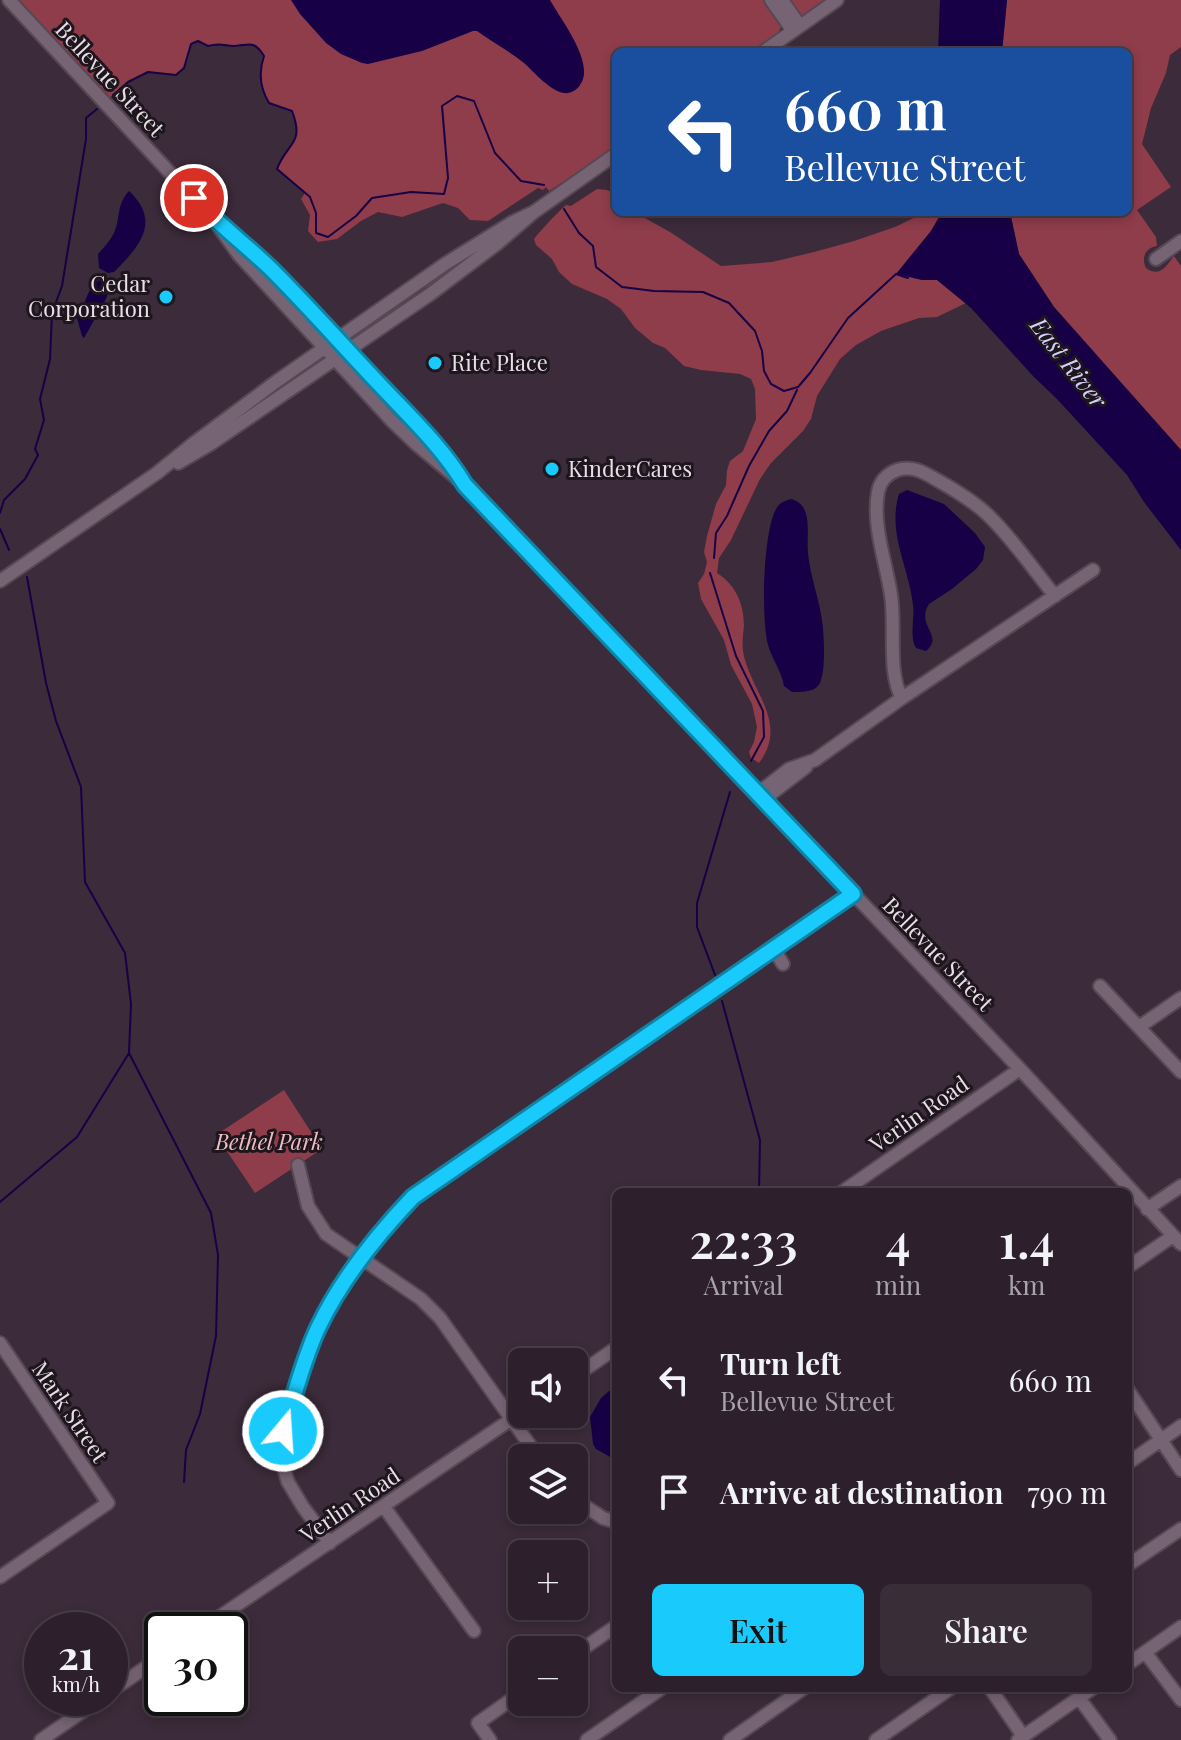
<!DOCTYPE html>
<meta charset="utf-8">
<style>
body{margin:0;font-family:"Playfair Display",serif;background:#392d38;color:#f1f3f6;height:100vh;display:flex;flex-direction:column;font-size:30px;white-space:nowrap}
*{box-sizing:border-box;margin:0}
p{font-size:26px;color:#a7a3a9}
.icon{flex:none;width:44px;height:44px;fill:none;stroke:currentColor;stroke-width:2;stroke-linecap:round;stroke-linejoin:round}
.map{position:relative;flex:1;overflow:hidden}
.panel{position:absolute;left:612px;top:1188px;width:520px;height:504px;display:flex;flex-direction:column;background:#2d202c;border-radius:12px;box-shadow:0 4px 12px #0003,0 0 0 2px #483e48}
.panel>*{flex:none}
.banner{position:absolute;left:612px;top:48px;width:520px;height:168px;border-radius:12px;box-shadow:0 4px 12px #0003,0 0 0 2px #483e48;background:#1a4fa0;color:#fff;overflow:hidden}
.tools{position:absolute;left:508px;top:1348px;display:grid;gap:16px}
.tools a{display:grid;place-items:center;width:80px;height:80px;border-radius:12px;background:#2d202c;box-shadow:0 4px 12px #0003,0 0 0 2px #483e48;font-size:40px}
.speed{position:absolute;left:24px;top:1612px;display:flex;gap:16px;font-size:40px;font-weight:700;text-align:center}
.speed>*{display:grid;place-content:center;width:104px;height:104px;border-radius:50%;background:#2d202c;box-shadow:0 4px 12px #0003,0 0 0 2px #483e48;line-height:1}
.speed small{font-size:20px;font-weight:400}
.speed .limit{border:4px solid #111;border-radius:12px;background:#fff;color:#111}
.pin{position:absolute;display:grid;place-items:center;width:68px;height:68px;color:#fff;margin:-34px;border:4px solid #fff;border-radius:50%;box-shadow:0 2px 8px #0007}
.me{position:absolute;width:88px;margin:-44px;rotate:18deg;stroke-linejoin:round;filter:drop-shadow(0 0 6px #0008)}
.turn{display:flex;align-items:center;gap:28px;height:168px;padding:0 40px;font-size:36px}
.turn .icon{width:104px;height:104px;stroke-width:2.5}
.turn b{display:block;font-size:56px;line-height:68px}
.eta{display:flex;justify-content:space-evenly;align-items:center;height:136px;text-align:center}
.eta b{font-size:48px;font-weight:600;line-height:56px}
.primary-button{display:flex;gap:16px;margin-top:auto;padding:16px 40px}
.primary-button a{flex:1;height:92px;border-radius:12px;background:#19cafc;color:#111;font-size:32px;font-weight:600;line-height:92px;text-align:center}
.primary-button a+a{background:#392d38;color:#f1f3f6}
ul{padding:0;list-style:none}
li{display:flex;align-items:center;gap:24px;height:112px;padding:0 40px}
li div{flex:1}
li b{display:block;font-size:30px}
li em{font-style:normal}
.map>svg:first-child{display:block}
</style>
<div class="map">
<svg width="1181" height="1740" viewBox="0 0 1181 1740">
<rect width="100%" height="100%" fill="#3c2b3a"/>
<path fill="#8f3c4b" d="M16 0H825L803 15H799L782 25 778 33 750 52H616V147L549 191 546 187 543 190 538 188 488 221 470 220 458 208 443 203 402 217 378 212 361 221 337 239 318 242 308 231 310 215 301 199 305 193 277 169C287 142 305 145 292 111L269 103C260 88 258 73 263 56 254 40 250 45 235 46 222 46 222 42 208 46L198 41 191 44 184 68 176 75 147 72 128 82 108 99Z
M1007 0H1181V47L1170 55 1166 73 1151 108 1142 144 1171 187 1137 210 1156 237 1157 246C1145 248 1141 258 1146 268 1160 278 1166 266 1174 256L1181 266V450L1054 307 1019 254 1010 212H1128V52H1002Z
M597 189 607 190 616 194V212H637L643 217 670 232 721 266 772 262 814 252 854 241 895 227 926 212H942L931 231 897 273 922 280H937L966 303 937 317 919 318 881 331 856 345 840 359 817 396 811 419 803 431 771 463 760 479 731 540 719 558 717 573C736 585 744 604 744 626 743 634 742 644 743 651 749 690 790 722 759 763L751 758 749 752 754 742 757 727 752 704 731 665 724 640 701 599 698 583 704 574 707 562 704 552 707 536 716 504 726 485 727 470 730 461 743 451 756 419 755 389 751 379 740 374 701 370 684 366 665 348 653 343 635 328 621 309 607 299 572 284 559 272 552 259 536 245 534 239C541 230 558 212 566 205L571 206Z
M284 1090 322 1149 255 1193 216 1135Z"/>
<path fill="#170045" d="M291 0H550C561 20 596 64 580 85 577 90 570 94 564 93 550 91 534 72 524 63 509 51 492 42 477 31H473L422 51 368 64 362 63 341 54 326 43 300 14Z
M940 0H1007L1002 52H938Z
M129 191C162 222 139 247 114 272L108 273 99 268 98 254C104 247 110 241 114 233 121 217 116 205 129 191Z
M942 212H1010L1019 254 1054 307 1181 450V550L1144 502 1127 475 1057 399 1033 376 971 308 937 280H922L896 274 931 231Z
M99 280 109 287 107 297 84 338 82 336 77 318C86 305 86 289 99 280Z
M907 490 944 504 975 533 985 547 983 560 976 569 952 589 929 604C915 626 945 635 926 651L916 648C909 636 915 619 913 605 909 567 887 533 899 494Z
M791 499C814 505 806 534 808 553 810 576 819 598 822 620 824 633 827 679 817 687 811 692 800 692 792 692L784 686C782 672 772 659 768 645 761 619 763 533 776 509 779 503 784 501 791 499Z
M609 1391H616V1463L612 1458 596 1449 593 1444 590 1417 601 1398Z"/>
<g fill="none" stroke-linecap="round" stroke-linejoin="round">
<path stroke="#170045" stroke-width="2" d="M113 95 128 82 148 72 176 75 184 68 191 44 198 41 208 46C222 42 222 46 235 46 250 45 254 40 264 56 258 73 260 88 269 103L292 111C305 145 287 142 277 169L310 197 316 213V233L328 237 356 216 372 198 411 192 444 194 448 178 442 106 457 96 474 101 495 153 521 181 544 185
M564 209 579 233 593 246 596 267 622 287 654 291 703 292 729 303 755 331 762 351 764 371 771 384 784 391 798 387 810 373 848 318 896 274 908 278
M0 513 4 500 25 479 38 455 35 449 44 420 40 399 50 359 52 313 62 286 86 139V118L97 109
M0 529 9 550
M714 558 716 533 727 516 749 466 769 431 787 411 797 390
M710 573 736 656 763 711 764 737 751 761
M715 975 697 927V903L730 792
M722 1001 760 1140 759 1192
M129 1053 211 1213 218 1255 216 1336 200 1414 186 1450 184 1482
M0 1202 77 1137 129 1053 131 1004 125 953 85 882 81 787 56 721 46 683 27 577"/>
<defs>
<path id="minor" d="M9 0 214 220 268 266 328 327 348 352 433 442 460 477
M771 0 793 31
M782 0 800 26
M763 52 837 0
M214 220 239 255 393 422 415 443 465 485 1020 1069 1181 1244
M1156 259 1181 241
M178 463 212 443 429 295 498 243 534 212 616 154
M0 581 157 473 194 443 277 381 445 264 511 223 534 212
M902 698C887 673 896 625 891 595 886 562 872 526 878 492 880 481 887 474 897 470 913 465 925 473 937 480 955 490 973 501 988 515 1013 539 1033 569 1055 596
M757 794 789 769 815 760 902 698 1093 570
M763 800 806 767
M773 948 783 964
M1100 986 1181 1072
M1139 1027 1181 998
M298 1165 308 1206 326 1234 421 1299 440 1318 539 1458
M842 1192 1020 1069
M1147 1209 1181 1186
M1128 1267 1173 1236
M0 1343 108 1503 0 1577
M574 1377 616 1348
M1128 1390 1181 1470
M1128 1463 1181 1426
M574 1499 603 1518 616 1522
M384 1507 474 1631
M330 1543 303 1507 288 1482 281 1459 283 1431 318 1327 349 1274 381 1232 413 1197 445 1174 853 894
M1128 1565 1181 1529
M200 1630 522 1412
M1145 1652 1181 1700
M574 1655 616 1626
M1128 1664 1181 1627
M990 1688 1023 1736
M110 1692 162 1656
M1079 1698 1110 1740
M41 1740 102 1698
M490 1740 478 1723 522 1692
M587 1740 662 1688
M730 1740 804 1688
M876 1740 951 1688
M1018 1740 1093 1688"/>
</defs>
<use href="#minor" stroke="#564854" stroke-width="16"/>
<use href="#minor" stroke="#766374" stroke-width="12"/>
</g>
<g fill="none" stroke-linecap="round" stroke-linejoin="round">
<defs>
<path id="route" d="M194 198C218 224 246 245 271 269 309 307 344 347 381 386 411 418 442 447 465 485L853 894 413 1197C376 1236 342 1278 319 1326 304 1356 294 1398 283 1431"/>
</defs>
<use href="#route" stroke="#1083a4" stroke-width="20"/>
<use href="#route" stroke="#19cafc" stroke-width="14"/>
</g>
<g fill="#19cafc" stroke="#1e161d" stroke-width="3">
<circle cx="166" cy="297" r="8"/>
<circle cx="435" cy="363" r="8"/>
<circle cx="552" cy="469" r="8"/>
</g>
<g text-anchor="middle" stroke-width="6" stroke-linejoin="round" paint-order="stroke">
<g font-size="22" fill="#e9dee7" stroke="#1e161d">
<text transform="translate(110 79) rotate(47)" y="8">Bellevue Street</text>
<text transform="translate(938 954) rotate(46)" y="8">Bellevue Street</text>
<text transform="translate(919 1114) rotate(-35)" y="8">Verlin Road</text>
<text transform="translate(70 1412) rotate(56)" y="8">Mark Street</text>
<text transform="translate(350 1505) rotate(-34)" y="8">Verlin Road</text>
</g>
<g font-size="22" fill="#e9dee7" stroke="#1e161d" text-anchor="start">
<text x="150" y="292" text-anchor="end">Cedar<tspan x="150" dy="25">Corporation</tspan></text>
<text x="451" y="371">Rite Place</text>
<text x="568" y="477">KinderCares</text>
</g>
<g font-size="22" font-style="italic" fill="#f0bdc2" stroke="#1e161d">
<text x="269" y="1150">Bethel Park</text>
</g>
<g font-size="24" font-style="italic" fill="#d2cffa" stroke="#1e161d">
<text transform="translate(1068 363) rotate(52)" y="8">East River</text>
</g>
</g>
</svg>
<div class="tools">
<a><svg class="icon" aria-label="sound" viewBox="0 0 24 24"><path d="M4 9h4l5-4v14l-5-4H4zM17 9q2 3 0 6"/></svg></a>
<a><svg class="icon" aria-label="layers" viewBox="0 0 24 24"><path d="M12 4l9 5-9 5-9-5zM3 14l9 5 9-5"/></svg></a>
<a>+</a>
<a>−</a>
</div>
<div class="speed"><div>21<small>km/h</small></div><div class="limit">30</div></div>
<div class="pin" style="left:194px;top:198px;background:#d93025"><svg class="icon" aria-label="arrive" viewBox="0 0 24 24"><path d="M6 21V4h12l-3 4 3 4H6"/></svg></div>
<svg class="me" style="left:283px;top:1431px" viewBox="-20 -20 40 40"><circle r="17" fill="#19cafc" stroke="#fff" stroke-width="3"/><path d="M0-11L8 9 0 5-8 9z" fill="#fff"/></svg>
<div class="banner">
<div class="turn"><svg class="icon" aria-label="left" viewBox="0 0 24 24"><path d="M17 20v-9H6M10 6l-5 5 5 5"/></svg><div><b>660 m</b>Bellevue Street</div></div>
</div>
<section class="panel">
<div class="eta">
<div><b>22:33</b><p>Arrival</p></div>
<div><b>4</b><p>min</p></div>
<div><b>1.4</b><p>km</p></div>
</div>
<ul>
<li><svg class="icon" aria-label="left" viewBox="0 0 24 24"><path d="M17 20v-9H6M10 6l-5 5 5 5"/></svg><div><b>Turn left</b><p>Bellevue Street</p></div><em>660 m</em></li>
<li><svg class="icon" aria-label="arrive" viewBox="0 0 24 24"><path d="M6 21V4h12l-3 4 3 4H6"/></svg><div><b>Arrive at destination</b></div><em>790 m</em></li>
</ul>
<div class="primary-button"><a>Exit</a><a>Share</a></div>
</section>
</div>
